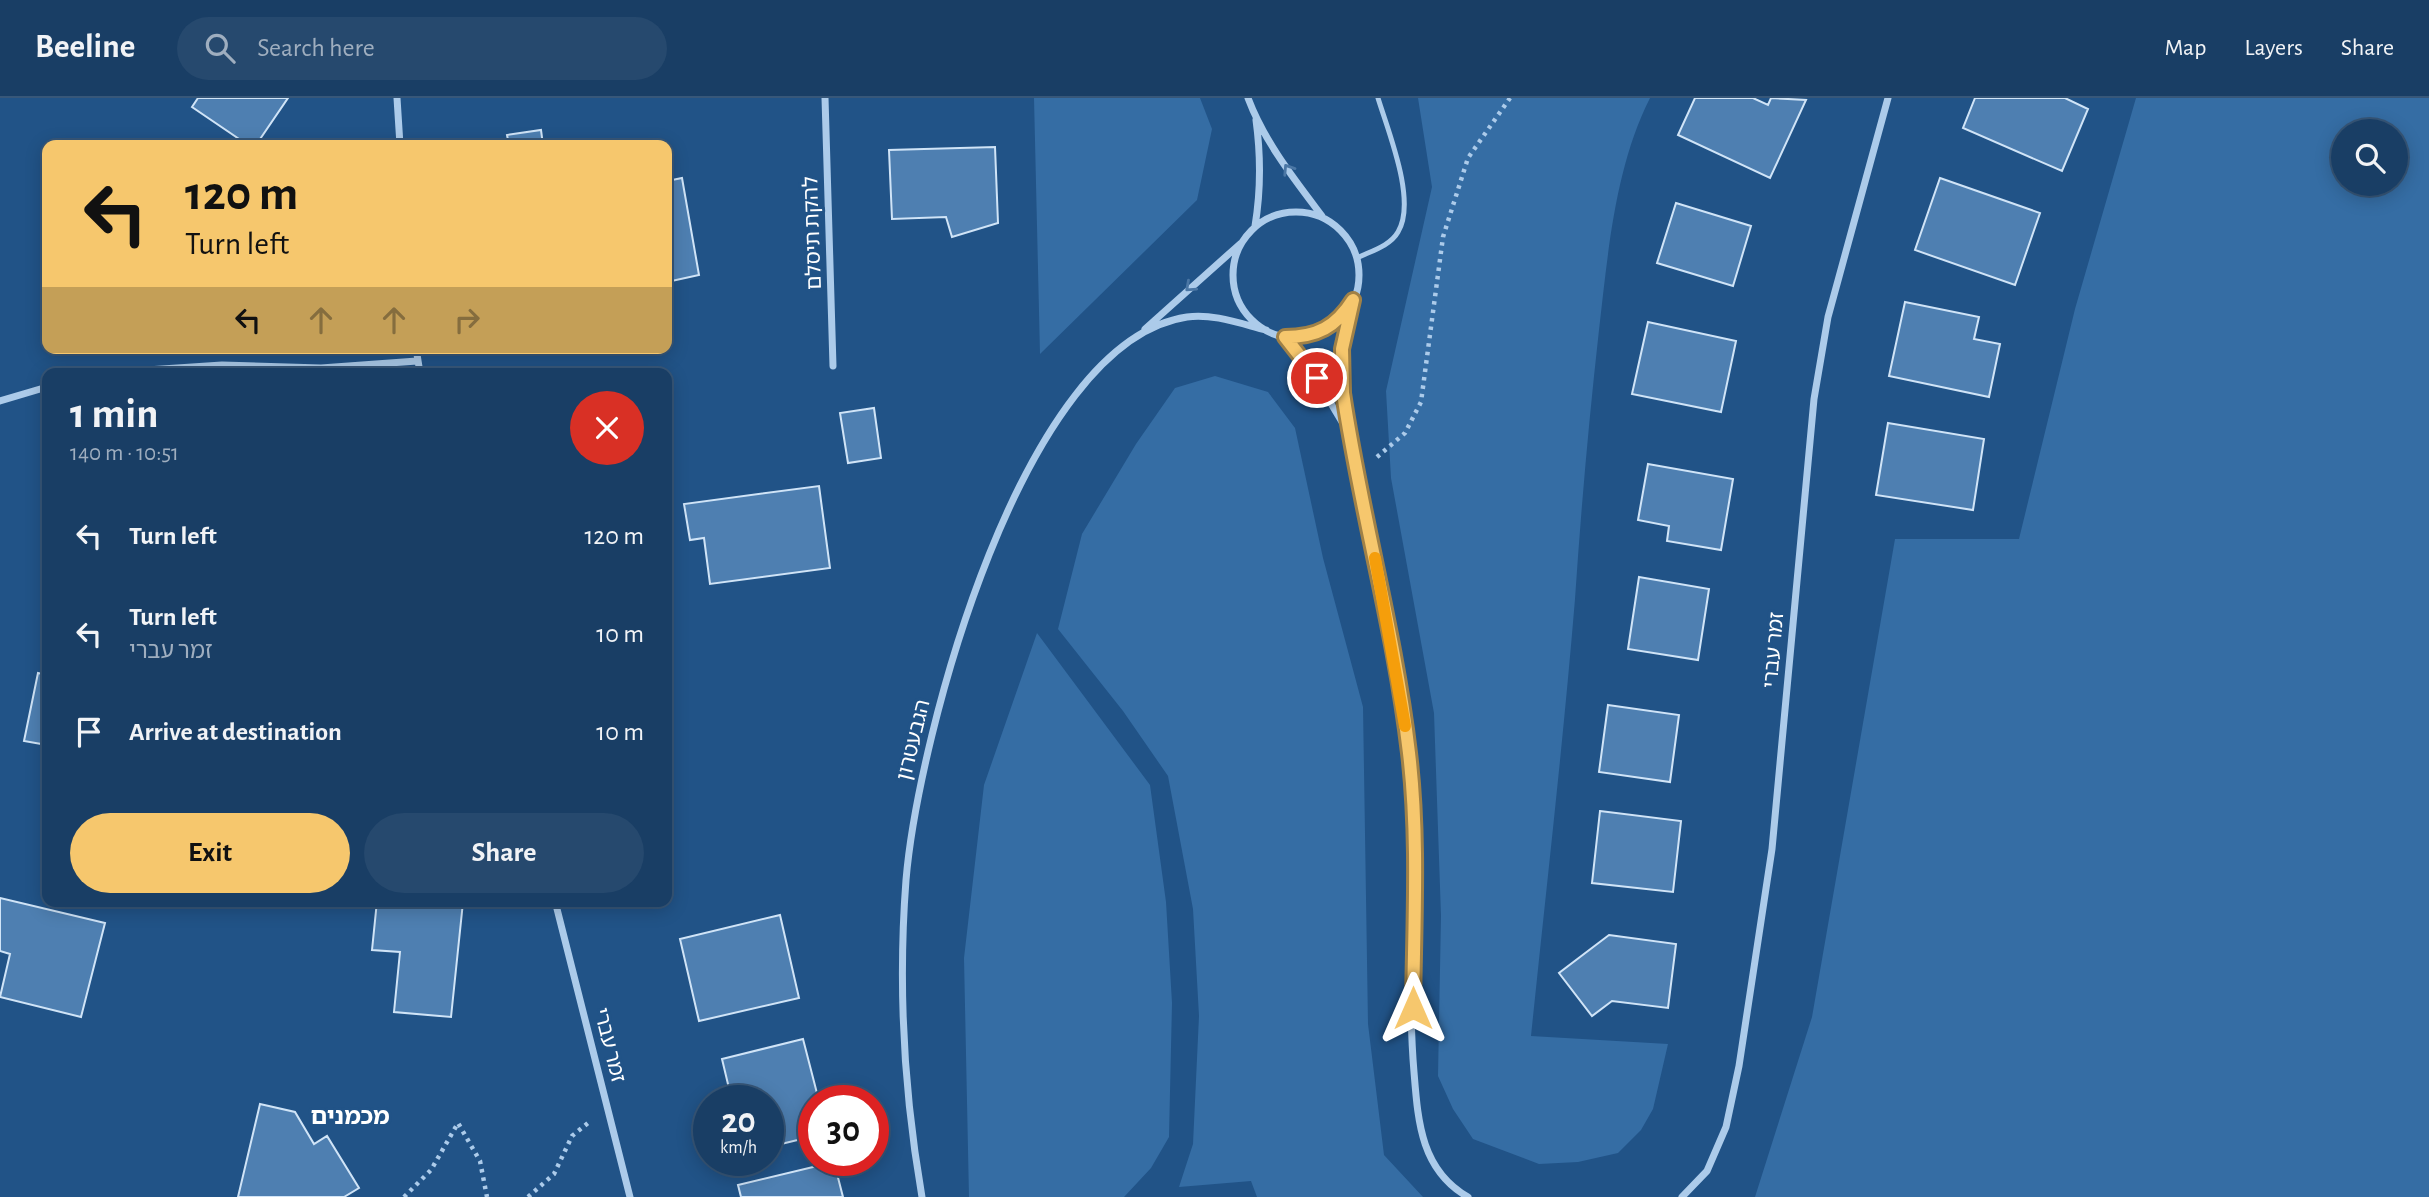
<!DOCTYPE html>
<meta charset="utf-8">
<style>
body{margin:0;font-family:"Alegreya Sans","Noto Sans Hebrew",sans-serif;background:#26496e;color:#f1f3f6;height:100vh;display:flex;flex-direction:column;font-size:26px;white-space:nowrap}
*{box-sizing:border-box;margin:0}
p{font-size:23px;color:#9faebf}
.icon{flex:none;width:38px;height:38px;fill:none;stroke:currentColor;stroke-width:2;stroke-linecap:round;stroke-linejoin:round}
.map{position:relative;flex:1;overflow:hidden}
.sheet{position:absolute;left:42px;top:270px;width:630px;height:539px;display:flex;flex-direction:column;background:#193e65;border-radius:14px;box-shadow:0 4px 18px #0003,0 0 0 2px #375779}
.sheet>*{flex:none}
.guide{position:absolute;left:42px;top:42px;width:630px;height:214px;border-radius:14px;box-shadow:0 4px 18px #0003,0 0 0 2px #375779;background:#f6c76d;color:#111;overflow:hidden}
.controls{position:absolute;left:2331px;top:21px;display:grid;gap:14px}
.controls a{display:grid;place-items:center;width:77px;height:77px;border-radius:50%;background:#193e65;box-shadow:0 4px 18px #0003,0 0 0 2px #375779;font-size:35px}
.speed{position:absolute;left:693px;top:987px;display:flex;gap:14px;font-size:35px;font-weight:700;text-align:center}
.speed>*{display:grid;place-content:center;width:91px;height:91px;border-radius:50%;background:#193e65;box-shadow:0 4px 18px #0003,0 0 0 2px #375779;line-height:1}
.speed small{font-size:18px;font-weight:400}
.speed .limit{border:10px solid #d22;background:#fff;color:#111}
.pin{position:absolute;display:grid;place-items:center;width:60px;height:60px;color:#fff;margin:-30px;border:4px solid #fff;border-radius:50%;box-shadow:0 2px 7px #0007}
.me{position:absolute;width:77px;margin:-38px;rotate:0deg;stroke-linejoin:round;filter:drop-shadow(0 0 5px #0008)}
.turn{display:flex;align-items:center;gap:24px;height:147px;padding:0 28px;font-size:32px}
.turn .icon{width:91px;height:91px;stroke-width:2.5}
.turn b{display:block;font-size:49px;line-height:60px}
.lanes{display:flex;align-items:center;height:66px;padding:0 28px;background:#0003;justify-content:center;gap:35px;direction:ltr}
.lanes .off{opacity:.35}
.round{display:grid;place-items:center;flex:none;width:74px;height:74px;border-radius:37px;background:#26496e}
.summary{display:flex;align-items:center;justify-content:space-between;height:119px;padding:0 28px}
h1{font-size:42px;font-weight:600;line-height:52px}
.button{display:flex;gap:14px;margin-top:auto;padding:14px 28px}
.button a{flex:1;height:80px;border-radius:42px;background:#f6c76d;color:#111;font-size:28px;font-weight:600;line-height:80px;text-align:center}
.button a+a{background:#26496e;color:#f1f3f6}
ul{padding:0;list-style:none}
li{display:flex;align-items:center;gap:21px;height:98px;padding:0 28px}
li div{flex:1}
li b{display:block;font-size:26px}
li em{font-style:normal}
header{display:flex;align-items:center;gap:42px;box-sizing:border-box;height:98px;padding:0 35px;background:#193e65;border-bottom:2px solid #375779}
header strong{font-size:33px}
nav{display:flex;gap:38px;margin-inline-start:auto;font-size:24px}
.search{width:490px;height:63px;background:#26496e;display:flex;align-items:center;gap:18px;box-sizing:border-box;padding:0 24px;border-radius:38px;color:#9faebf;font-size:26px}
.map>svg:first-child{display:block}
</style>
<header>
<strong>Beeline</strong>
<div class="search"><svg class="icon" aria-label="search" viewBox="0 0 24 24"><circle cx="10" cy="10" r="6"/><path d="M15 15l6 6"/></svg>Search here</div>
<nav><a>Map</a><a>Layers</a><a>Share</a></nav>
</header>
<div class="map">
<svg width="2429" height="1099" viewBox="0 0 2429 1099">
<rect width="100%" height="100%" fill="#215387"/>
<path fill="#356da4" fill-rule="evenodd" d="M1034 0H1200L1212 31 1197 102 1040 256Z
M1418 0H1650C1615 69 1608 155 1599 232 1589 321 1581 411 1575 501 1563 647 1546 792 1531 938L1668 946 1653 1011 1641 1032 1618 1055 1578 1064 1539 1066 1473 1041 1453 1011 1438 978 1441 818 1434 615 1391 380 1386 293 1432 89Z
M2136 0H2429V1099H1755L1812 919 1895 441H2019L2075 211ZM2343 33H2396V86H2343Z
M1215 278 1268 294 1295 330 1323 460 1363 609 1368 926 1384 1057 1423 1099H1257L1251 1083 1179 1089 1193 1046 1199 918 1193 811 1168 678 1123 613 1058 531 1082 436 1136 346 1175 290Z
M1037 535 1150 687 1166 804 1172 905 1169 1039 1151 1070 1124 1099H969L964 860 984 687Z"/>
<path fill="#4e7fb1" stroke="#d0e4f7" stroke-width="2" d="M198 0H288L256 47H248L192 9Z
M1695 0H1753L1768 7 1771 0 1806 2 1770 80 1678 37Z
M1975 0H2065L2088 11 2062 73 1963 30Z
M541 32 543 47H509L507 37Z
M995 49 998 125 952 139 946 119 892 121 889 52Z
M682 80 699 177 667 184V83Z
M1940 80 2040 115 2015 187 1915 152Z
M1676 105 1751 128 1733 188 1657 165Z
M1905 204 1979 219 1974 241 2000 246 1989 299 1889 278Z
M1648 224 1736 243 1721 314 1632 296Z
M874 310 881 360 848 365 840 315Z
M1888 325 1984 341 1973 412 1876 397Z
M1648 366 1733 381 1721 452 1667 443 1669 428 1638 422Z
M819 388 830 470 710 486 704 440 690 442 684 406Z
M47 456V538H46L41 457Z
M1639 479 1709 491 1698 562 1628 551Z
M38 575 47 577V647L24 643Z
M1608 607 1679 617 1670 684 1599 674Z
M1600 713 1681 723 1673 794 1592 785Z
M0 800 105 825 81 919 0 899 10 856 0 853Z
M377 803 463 804 451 919 394 914 400 854 372 852Z
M780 817 799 900 699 923 680 841Z
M1609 837 1676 846 1668 910 1612 903 1592 918 1559 875Z
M803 941 819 1003H814V1038L773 1048 768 1027V1003H732L722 961Z
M260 1006 295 1014 314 1046 327 1038 359 1090 344 1099H238Z
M834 1064 843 1099H741L738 1087Z"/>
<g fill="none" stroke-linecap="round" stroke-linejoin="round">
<path stroke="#accbea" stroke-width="4.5" stroke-dasharray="3.5 5" stroke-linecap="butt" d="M1377 359 1405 335 1421 304 1443 139 1468 60 1510 0
M404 1099 431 1072 458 1025 480 1063 487 1099
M528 1099 554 1076 572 1038 588 1025"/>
<path stroke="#accbea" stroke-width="5" d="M1357 160C1371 153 1390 148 1398 134 1417 103 1388 33 1378 0"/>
<path stroke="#accbea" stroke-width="7" d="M397 0 400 47
M825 0 833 268
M1248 0C1264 43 1294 81 1322 118
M1233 177a63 63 0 1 1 126 0a63 63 0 1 1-126 0Z
M1255 128C1261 92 1261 59 1256 22
M1353 202 1342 251 1343 295C1360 416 1396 534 1409 656 1420 762 1405 869 1414 974 1418 1024 1421 1072 1468 1099
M1145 231 1240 146
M1285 239 1308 267 1345 329
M416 250 420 275
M102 275 222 267 321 270 417 263
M0 303 47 289
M555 803 630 1099
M922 1099C904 995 898 886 906 782 918 641 1022 243 1187 219 1212 215 1242 226 1266 232
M1682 1099 1707 1073 1726 1029 1739 968 1772 751 1814 301 1828 219 1888 0"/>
</g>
<defs><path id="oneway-chevron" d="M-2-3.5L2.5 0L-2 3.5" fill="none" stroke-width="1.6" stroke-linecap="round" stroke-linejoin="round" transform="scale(1.75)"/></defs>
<g stroke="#4b77a5">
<use href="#oneway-chevron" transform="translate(1288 71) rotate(-123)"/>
<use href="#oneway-chevron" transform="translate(1190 189) rotate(138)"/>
</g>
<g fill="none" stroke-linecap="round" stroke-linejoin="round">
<defs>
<path id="route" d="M1317 280 1285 239C1317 239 1336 229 1353 202L1342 251 1343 295C1361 416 1395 534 1409 655 1419 739 1414 825 1413 910"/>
</defs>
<use href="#route" stroke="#a08147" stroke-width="18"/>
<use href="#route" stroke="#f6c76d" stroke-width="12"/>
<path stroke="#f59e0b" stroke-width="12" d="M1375 460 1405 628"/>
</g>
<g text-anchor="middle" stroke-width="6" stroke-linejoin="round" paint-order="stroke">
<g font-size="21" fill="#fff" stroke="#215387">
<text transform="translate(812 135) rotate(-92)" y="7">להקת תיסלם</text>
<text transform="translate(1773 552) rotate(-85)" y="7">זמר עברי</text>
<text transform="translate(913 642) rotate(-76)" y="7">הגבעטרון</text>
<text transform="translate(610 947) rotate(76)" y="7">זמר עברי</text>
</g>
<g font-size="24" font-weight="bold" fill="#fff" stroke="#215387">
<text x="350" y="1026">מכמנים</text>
</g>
</g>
</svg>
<div class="controls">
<a><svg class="icon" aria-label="search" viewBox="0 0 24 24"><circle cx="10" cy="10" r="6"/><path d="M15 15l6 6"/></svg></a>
</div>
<div class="speed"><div>20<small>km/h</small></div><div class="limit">30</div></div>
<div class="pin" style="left:1317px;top:280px;background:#d93025"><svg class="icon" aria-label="arrive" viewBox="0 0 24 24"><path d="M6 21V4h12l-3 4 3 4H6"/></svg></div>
<svg class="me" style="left:1413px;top:910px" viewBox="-20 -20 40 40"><path d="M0-17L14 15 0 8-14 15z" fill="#f6c76d" stroke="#fff" stroke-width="4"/></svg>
<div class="guide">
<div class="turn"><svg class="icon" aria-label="left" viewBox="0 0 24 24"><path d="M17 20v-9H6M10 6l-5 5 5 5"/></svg><div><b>120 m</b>Turn left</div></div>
<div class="lanes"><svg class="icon" aria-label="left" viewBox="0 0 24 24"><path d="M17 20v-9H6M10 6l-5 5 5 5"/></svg><svg class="icon off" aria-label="ahead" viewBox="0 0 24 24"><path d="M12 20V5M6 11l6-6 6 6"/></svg><svg class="icon off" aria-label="ahead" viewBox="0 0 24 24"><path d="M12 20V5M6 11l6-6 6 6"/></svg><svg class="icon off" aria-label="right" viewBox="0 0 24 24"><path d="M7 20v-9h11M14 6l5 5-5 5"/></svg></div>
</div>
<section class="sheet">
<div class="summary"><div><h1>1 min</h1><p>140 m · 10:51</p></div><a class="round" style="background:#d93025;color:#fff"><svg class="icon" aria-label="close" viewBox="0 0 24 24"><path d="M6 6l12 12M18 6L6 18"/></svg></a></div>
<ul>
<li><svg class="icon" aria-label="left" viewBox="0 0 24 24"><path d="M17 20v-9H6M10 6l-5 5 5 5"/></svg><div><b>Turn left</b></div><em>120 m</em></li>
<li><svg class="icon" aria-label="left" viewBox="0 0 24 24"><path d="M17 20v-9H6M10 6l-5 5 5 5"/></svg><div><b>Turn left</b><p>זמר עברי</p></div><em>10 m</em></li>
<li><svg class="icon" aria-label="arrive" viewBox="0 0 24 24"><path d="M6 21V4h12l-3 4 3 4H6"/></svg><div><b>Arrive at destination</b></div><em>10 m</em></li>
</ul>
<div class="button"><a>Exit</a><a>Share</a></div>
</section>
</div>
